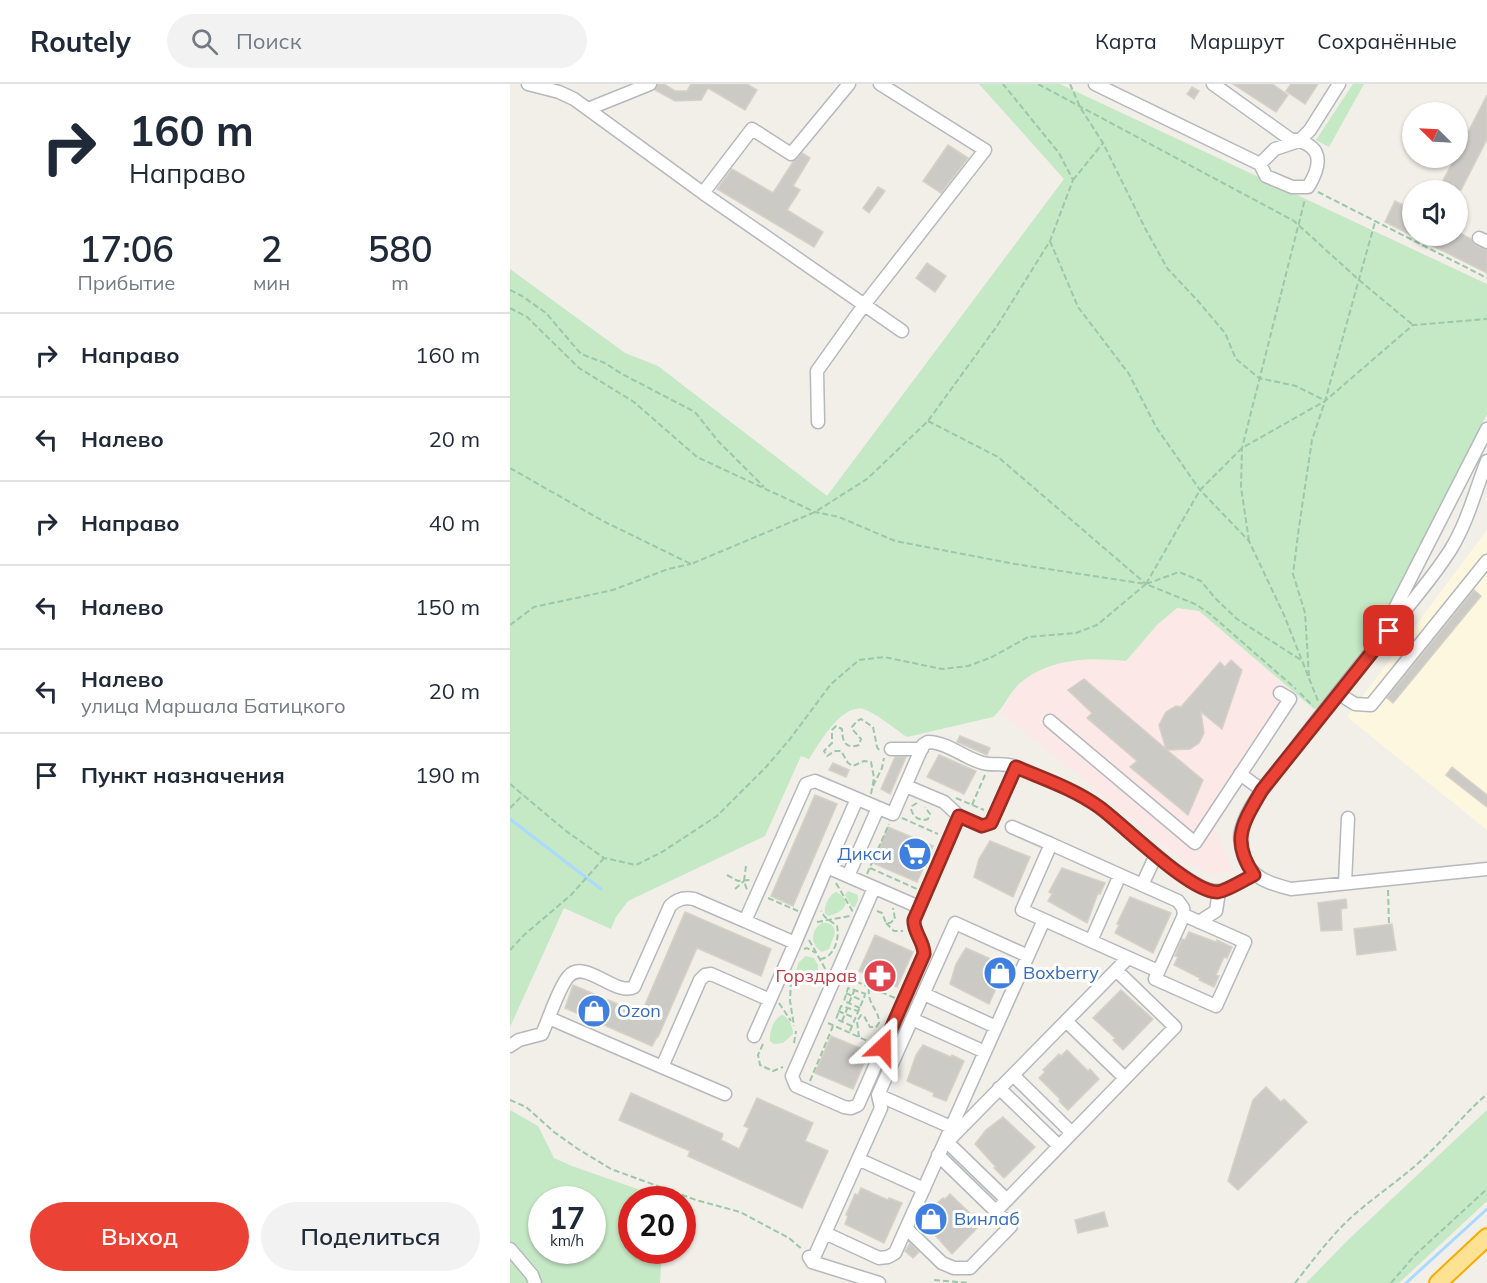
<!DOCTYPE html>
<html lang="ru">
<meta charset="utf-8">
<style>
body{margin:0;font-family:Mulish,sans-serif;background:#f2f2f3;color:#1f2937;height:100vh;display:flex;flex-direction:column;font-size:22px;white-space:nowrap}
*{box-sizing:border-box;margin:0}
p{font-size:20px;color:#747a83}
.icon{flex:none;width:33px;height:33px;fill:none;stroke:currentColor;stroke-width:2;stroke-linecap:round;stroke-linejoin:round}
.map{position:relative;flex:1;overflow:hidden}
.sheet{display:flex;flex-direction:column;background:#fff;width:510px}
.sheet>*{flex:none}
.top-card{background:#fff;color:#1f2937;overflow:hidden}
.needle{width:39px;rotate:294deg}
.controls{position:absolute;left:892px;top:18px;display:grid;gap:12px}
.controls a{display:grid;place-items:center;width:66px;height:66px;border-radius:50%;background:#fff;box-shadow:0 2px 4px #0004;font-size:30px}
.speed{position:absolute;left:18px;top:1102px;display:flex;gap:12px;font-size:30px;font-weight:700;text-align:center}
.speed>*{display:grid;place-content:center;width:78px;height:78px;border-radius:50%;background:#fff;box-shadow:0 2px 4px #0004;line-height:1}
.speed small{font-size:15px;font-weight:400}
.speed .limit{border:9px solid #d22;background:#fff;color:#111}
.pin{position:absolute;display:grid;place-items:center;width:51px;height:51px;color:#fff;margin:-26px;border-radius:12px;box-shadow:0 3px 9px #0006}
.me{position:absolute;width:66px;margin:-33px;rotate:23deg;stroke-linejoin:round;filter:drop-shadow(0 0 4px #0008)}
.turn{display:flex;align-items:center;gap:21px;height:126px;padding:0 30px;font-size:27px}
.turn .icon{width:78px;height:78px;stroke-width:2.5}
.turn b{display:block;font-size:42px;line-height:51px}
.eta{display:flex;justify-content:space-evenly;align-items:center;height:102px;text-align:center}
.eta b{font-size:36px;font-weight:600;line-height:42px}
.cta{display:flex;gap:12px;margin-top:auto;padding:12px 30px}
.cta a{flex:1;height:69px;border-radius:36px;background:#ea4335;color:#fff;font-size:24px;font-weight:600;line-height:69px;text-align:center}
.cta a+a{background:#f2f2f3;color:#1f2937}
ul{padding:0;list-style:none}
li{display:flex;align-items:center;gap:18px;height:84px;padding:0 30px;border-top:2px solid #e0e1e3}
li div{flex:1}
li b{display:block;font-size:22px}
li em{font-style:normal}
header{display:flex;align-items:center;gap:36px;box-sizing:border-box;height:84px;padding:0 30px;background:#fff;border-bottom:2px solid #e0e1e3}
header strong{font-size:28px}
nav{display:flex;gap:33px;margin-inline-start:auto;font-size:21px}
.search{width:420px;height:54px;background:#f2f2f3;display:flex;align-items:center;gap:15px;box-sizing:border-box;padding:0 21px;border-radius:33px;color:#747a83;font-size:22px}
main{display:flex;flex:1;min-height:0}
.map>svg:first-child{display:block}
</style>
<header>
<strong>Routely</strong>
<div class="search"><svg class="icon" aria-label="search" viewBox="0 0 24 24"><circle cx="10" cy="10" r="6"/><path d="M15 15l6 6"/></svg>Поиск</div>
<nav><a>Карта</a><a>Маршрут</a><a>Сохранённые</a></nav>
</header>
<main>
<section class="sheet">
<div class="top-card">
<div class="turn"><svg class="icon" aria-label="right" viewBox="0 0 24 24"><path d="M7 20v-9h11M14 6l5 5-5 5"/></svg><div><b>160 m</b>Направо</div></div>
</div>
<div class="eta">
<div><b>17:06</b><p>Прибытие</p></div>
<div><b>2</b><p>мин</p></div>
<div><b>580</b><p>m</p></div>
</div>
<ul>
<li><svg class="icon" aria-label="right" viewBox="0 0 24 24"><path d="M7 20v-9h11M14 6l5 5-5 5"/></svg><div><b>Направо</b></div><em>160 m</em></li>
<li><svg class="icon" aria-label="left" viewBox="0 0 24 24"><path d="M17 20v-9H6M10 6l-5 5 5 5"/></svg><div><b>Налево</b></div><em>20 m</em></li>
<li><svg class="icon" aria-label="right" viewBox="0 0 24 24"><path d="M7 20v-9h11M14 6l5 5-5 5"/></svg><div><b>Направо</b></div><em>40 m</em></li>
<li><svg class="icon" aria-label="left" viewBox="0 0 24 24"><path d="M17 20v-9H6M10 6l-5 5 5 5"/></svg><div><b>Налево</b></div><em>150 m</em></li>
<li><svg class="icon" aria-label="left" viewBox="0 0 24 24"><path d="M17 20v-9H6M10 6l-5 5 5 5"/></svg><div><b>Налево</b><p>улица Маршала Батицкого</p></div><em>20 m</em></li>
<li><svg class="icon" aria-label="arrive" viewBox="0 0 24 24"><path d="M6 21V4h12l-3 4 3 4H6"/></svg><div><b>Пункт назначения</b></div><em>190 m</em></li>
</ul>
<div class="cta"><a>Выход</a><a>Поделиться</a></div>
</section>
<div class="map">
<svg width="977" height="1199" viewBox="0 0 977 1199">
<rect width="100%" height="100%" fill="#f1efe8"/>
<path fill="#fef7e0" d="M977 446V746L837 633Z"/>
<path fill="#fce8e6" d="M667 524 689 527 788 612 741 688 704 744 723 787 702 790 675 778 490 628 507 602 522 590 554 577 590 574 616 576 647 541Z"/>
<path fill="#c5e8c5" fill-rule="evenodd" d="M469 0H550L977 200V330L865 551 816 622 804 625 689 527 667 524 647 541 616 577C579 573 539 574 509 600 499 609 494 624 483 633L397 653C386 646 365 628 353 625 331 620 309 660 299 675L291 672 255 752 118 817 106 833 101 845 54 824 0 943V185L115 269 148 282 317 412 554 95Z
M843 0H854L819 63 806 56Z
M338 807 348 811V816L345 823H342L335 811Z
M326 808C344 817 334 829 318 832L315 829C314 821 319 811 326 808Z
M312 839C320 838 325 842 325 849L319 865 312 868C300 861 300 846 312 839Z
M296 872 304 874 308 881V886L304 890 288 893 285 889 289 878Z
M272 931C279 933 283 943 283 950L273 959 264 960 260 957C259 948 264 934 272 931Z
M0 1026 28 1042 44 1074 62 1082 156 1115 122 1116V1167H152L150 1199H0ZM32 1116H82V1167H32Z
M977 1026V1117L889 1199H796L839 1155Z"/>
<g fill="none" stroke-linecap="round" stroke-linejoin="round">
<path stroke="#aadaff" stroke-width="3" d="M0 735 91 805
M896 1199 977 1125"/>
</g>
<path fill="#cccac5" stroke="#d6d1c6" stroke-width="1.5" d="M148 0H154L165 7H177L181 0H237L247 6 235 26 198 4 191 16 165 17 145 6Z
M723 0H762L778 11 766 28Z
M781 0H808L795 20 776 7Z
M682 3 689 7 684 15 677 10Z
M977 11V55L951 106H928L945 74H948V68Z
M438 61 458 74 431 109 413 97Z
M292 69 300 74 283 102 290 106 277 126 313 148 304 163 207 105 222 85 263 109 283 78Z
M368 103 375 107 359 129 353 124Z
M885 117 903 126V152H948V148L961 155 965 161 977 166V189L875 138Z
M417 179 436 192 425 208 406 194Z
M964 506 971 512 883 619 877 614Z
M721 576 732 586 712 645 691 628 694 649 689 659 680 665 657 666 693 696 678 731 620 683 627 677 577 634 582 629 558 606 574 595 656 665 649 641 656 628 666 622 671 623 710 578 715 583Z
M450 652 480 664 477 671 447 658Z
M429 671 466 687 454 710 417 693Z
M385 673H396L380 710 371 705Z
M323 679 339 686 336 693 319 686Z
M942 683 977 711V723L936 691Z
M305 711 327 720 283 822 261 812Z
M378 743 423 762 407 798 363 779Z
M480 757 520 773 503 813 464 793 469 775Z
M552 784 595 799 590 810 588 809 577 839 538 817 542 810 539 808Z
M620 813 661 829 643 869 605 849 609 841 607 840Z
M836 815 837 824 831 825 832 846 811 847 808 819Z
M175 828 261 865 251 892 187 864 148 953H147L142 962 55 924 63 901 131 930Z
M882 840 886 866 847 871 844 845Z
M679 848 706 858 707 856 722 863 717 874 714 873 706 891 709 892 704 903 689 896 690 894 664 881 668 873 665 872 672 855 675 856Z
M365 851 403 868 387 903 349 887Z
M456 864 485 877 486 875 497 880 479 920 440 900 446 880Z
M611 906 643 935 613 966 603 956 605 954 583 934Z
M321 952 359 968 343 1005 305 989Z
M413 961 441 973 442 971 454 977 436 1017 423 1012 424 1009 397 997 406 971Z
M557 966 578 987 580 985 589 995 558 1026 549 1017 550 1015 529 994 535 988 533 986 549 970 551 972Z
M756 1003 771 1018 774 1015 797 1038 728 1106 718 1097 743 1016Z
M121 1009 213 1050 211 1056 229 1065 239 1044 234 1042 247 1014 303 1039 295 1057 318 1067 292 1124 178 1072 180 1067 109 1036Z
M493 1033 525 1063 494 1094 484 1084 486 1083 465 1060 476 1046Z
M351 1104 378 1116 379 1114 392 1119 374 1159 335 1140 338 1132 336 1131 345 1110 348 1111Z
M440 1110 462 1131 464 1129 473 1138 442 1170 413 1138 423 1123 433 1114 435 1115Z
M594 1128 598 1142 568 1149 565 1136Z
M400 1159 409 1168 403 1174 395 1167Z"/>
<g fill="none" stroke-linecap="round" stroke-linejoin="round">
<defs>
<path id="minor" d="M18 0 49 8 64 15 193 109 392 247
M585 0 750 80 756 92 782 103H798C813 79 813 60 780 55L703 0
M78 25 140 0
M750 80 765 65 789 57 800 46 829 0
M193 109 242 45 281 70 339 0
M969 154 977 158
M308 338 307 287 354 221 475 66 370 0
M977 377C965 407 958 437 941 465 919 500 890 531 865 563 837 597 810 632 783 667 766 689 737 720 731 747 729 754 731 763 733 770 740 794 758 799 781 805L977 785
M875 544 977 345
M829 610 845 620 861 621 977 477
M540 637 685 759 780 615 770 609
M381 665H412
M730 690 752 706
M396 702 434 718 449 732
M502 743 541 760
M317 783 347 715
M338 792 368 724
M835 799 838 734
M632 801 646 771
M364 804 282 992 286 1002 334 1023 341 1024 348 1021 414 870C414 857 403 848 404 836L449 732 472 742 481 739 506 683C534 695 564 705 589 723 614 741 678 807 707 807 715 808 735 795 744 791
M674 831 735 858 706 922 645 895Z
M689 838 706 827 709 808
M581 857 512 826 541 760 610 791
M285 859 317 783 409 823
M648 887 581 857 610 791 668 817 673 824 674 831
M414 910 486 943
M39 934 152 983 190 896 195 891 201 890 260 916
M402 935 475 968
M556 937 615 994
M244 952 285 859 235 837 296 700 305 697 383 730 413 661 418 658C437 658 454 674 473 679 484 682 495 678 506 683
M0 962 9 956 32 950C39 935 48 905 58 893 74 873 106 913 124 903L160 822C167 815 174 813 184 815L235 837
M152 983 215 1010
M503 991 562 1049
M489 1004 549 1062
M368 1011 441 1043
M438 1057 618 874
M437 1058 497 1116
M348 1075 414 1105
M486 1127 665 943 606 886
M396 1144 432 1179 444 1184H460L501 1142 428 1071
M315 1149 369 1174 378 1173 385 1169 534 836
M0 1165 22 1191 25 1199
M299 1173 302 1178 369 1199
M302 1178 371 1024 368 1011 445 839 518 872"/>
<path id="highway" d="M928 1199 977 1153"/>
</defs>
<use href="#minor" stroke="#b5b8bc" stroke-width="15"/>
<use href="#highway" stroke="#f9ab00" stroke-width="20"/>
<path stroke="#9cc7a9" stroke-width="2" stroke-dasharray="6 3" stroke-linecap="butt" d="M528 0 784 137 849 196 903 241
M560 0 570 23 593 59 635 144 657 184 688 217 715 249 726 275 749 294 786 302 814 316
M563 96 593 59
M808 108 977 194
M540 157 568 223 619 290 646 343 690 406 739 457 774 531 808 617
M0 206 12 212 36 229 71 270 95 279 112 290 185 328 208 357 254 403
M0 224 17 233 69 284 124 318 187 373 305 428 329 433 385 457 505 480 636 500 669 488 691 497 705 514 727 535 791 576
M418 337 488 373 636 500
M0 384 93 437 181 480 305 428 357 395 418 337 487 242 540 157 563 96 549 69 493 0
M739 457 731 403 732 364 795 115
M636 500 690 406 732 364 815 317 903 241 977 235
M0 541 24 523 103 506 158 485 181 480
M799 592 795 529 783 490 789 443 802 356 815 317 865 138
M790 609 803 622
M0 700 56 747 94 774 126 781 152 768 207 732 256 683 280 655 321 600 349 576 374 573 432 585 458 582 482 573 518 553 566 549 587 541 636 500 685 520 699 529 786 605
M363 702 372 684 374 674
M361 710 364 694 361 678 354 677 343 682 338 679 331 667H325L317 672 314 667 322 659V646L326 642 332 645C332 656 335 666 349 661L351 655 343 646 342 643 347 637 351 635 363 643 367 663 369 666
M446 714 474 726
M407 719 402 722 401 725C403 733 410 738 418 735L420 730 415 723
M462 721 475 691
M0 724 13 711
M392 734 428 750
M236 782 234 797 237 806
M360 784 407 805
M357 790 379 740
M217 791 228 797 241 796
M326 799 343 828
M225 805 234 797
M878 806 879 841
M258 814 288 827
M367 827 372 829 376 839H380L385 835 383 824
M307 838 340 832
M376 839 384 847H393
M299 856 317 888
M294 865 297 864 306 869
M0 866 14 851 61 811 94 774
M310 875C324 874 330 854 327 842L315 833 311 827
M338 894 385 914
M281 896 314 891
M281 897 280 917 284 942
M336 909 353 917
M269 919 281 937
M339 919 345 905
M350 924 334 917 338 904 356 910
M328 927 345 934
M332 937 338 923
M318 939 362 959
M342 942 326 935 331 922 348 927
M340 947 355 911
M349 953 347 937 351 931 354 932 360 943H366L369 939C369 924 357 922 359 903
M284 959 286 947
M253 960 248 971 250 981 263 987 273 983
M300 997 323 942
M0 1016 16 1023 44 1048 68 1065 101 1085 186 1116 230 1128 279 1154 293 1166
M424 1196 459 1199
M785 1199C804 1175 822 1150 845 1130 868 1110 894 1093 916 1072 937 1052 955 1029 977 1010
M881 1199 905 1171 977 1105"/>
<use href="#minor" stroke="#fff" stroke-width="12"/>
<use href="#highway" stroke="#fde293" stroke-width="16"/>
</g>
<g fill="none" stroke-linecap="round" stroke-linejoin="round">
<defs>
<path id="route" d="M373 963 414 870C414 857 403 848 404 836L449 732 472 742 481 739 506 683C534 695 564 705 589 723 614 741 678 807 707 808 715 808 735 795 744 791 720 756 733 739 752 706L879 547"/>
</defs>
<use href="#route" stroke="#982c22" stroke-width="15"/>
<use href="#route" stroke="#ea4335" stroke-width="10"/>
</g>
<defs>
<symbol id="supermarket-disc" viewBox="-11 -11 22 22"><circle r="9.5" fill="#3f7fe0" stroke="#fff"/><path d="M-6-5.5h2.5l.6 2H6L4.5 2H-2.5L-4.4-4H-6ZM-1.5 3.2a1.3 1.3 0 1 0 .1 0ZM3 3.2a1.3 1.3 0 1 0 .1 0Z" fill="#fff"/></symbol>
<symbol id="shop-disc" viewBox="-11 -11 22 22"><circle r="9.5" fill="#3f7fe0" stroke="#fff"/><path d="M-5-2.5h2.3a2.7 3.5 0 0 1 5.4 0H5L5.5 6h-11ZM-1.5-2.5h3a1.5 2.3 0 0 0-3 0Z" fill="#fff"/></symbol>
<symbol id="pharmacy-disc" viewBox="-11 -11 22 22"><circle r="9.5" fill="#e0444e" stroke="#fff"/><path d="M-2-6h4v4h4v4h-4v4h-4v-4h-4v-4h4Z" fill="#fff"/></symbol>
</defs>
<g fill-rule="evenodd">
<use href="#supermarket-disc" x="386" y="751" width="38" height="38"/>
<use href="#shop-disc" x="471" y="870" width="38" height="38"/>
<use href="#pharmacy-disc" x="351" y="873" width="38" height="38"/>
<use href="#shop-disc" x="65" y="908" width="38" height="38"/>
<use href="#shop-disc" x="402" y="1116" width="38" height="38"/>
</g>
<g text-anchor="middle" stroke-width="6" stroke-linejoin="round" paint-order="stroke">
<g font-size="18" fill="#366cbe" stroke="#fff" text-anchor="start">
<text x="382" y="776" text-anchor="end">Дикси</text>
<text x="513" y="895">Boxberry</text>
<text x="107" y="933">Ozon</text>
<text x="444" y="1141">Винлаб</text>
</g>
<g font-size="18" fill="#be3a42" stroke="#fff" text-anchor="end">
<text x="347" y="898">Горздрав</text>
</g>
</g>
</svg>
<div class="controls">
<a><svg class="needle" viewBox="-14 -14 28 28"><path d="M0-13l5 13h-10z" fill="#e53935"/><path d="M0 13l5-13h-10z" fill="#747a83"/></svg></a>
<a><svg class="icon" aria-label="sound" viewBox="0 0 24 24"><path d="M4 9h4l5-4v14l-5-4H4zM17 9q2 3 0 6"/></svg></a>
</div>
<div class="speed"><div>17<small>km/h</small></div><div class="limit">20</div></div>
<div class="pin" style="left:879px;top:547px;background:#d93025"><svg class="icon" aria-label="arrive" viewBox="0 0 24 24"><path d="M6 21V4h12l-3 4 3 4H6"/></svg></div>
<svg class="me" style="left:373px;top:963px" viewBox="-20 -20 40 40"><path d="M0-17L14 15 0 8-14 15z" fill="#ea4335" stroke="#fff" stroke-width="4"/></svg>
</div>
</main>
